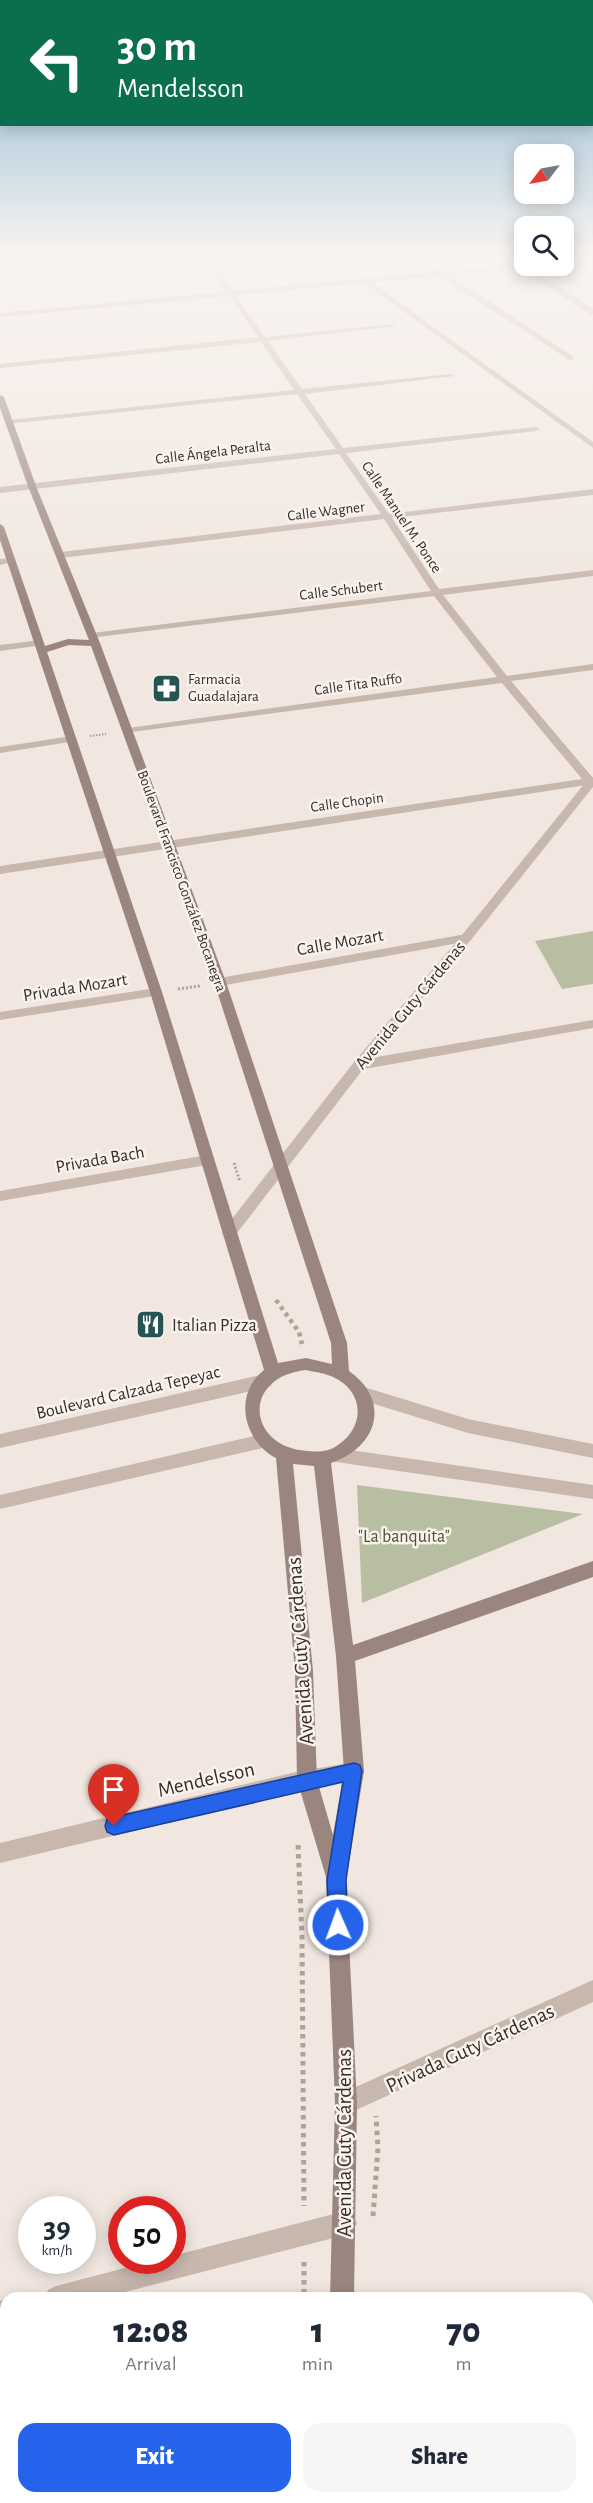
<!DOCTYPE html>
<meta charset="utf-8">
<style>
body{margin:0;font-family:"Alegreya Sans",sans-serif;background:#f6f6f7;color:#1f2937;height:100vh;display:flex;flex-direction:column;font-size:22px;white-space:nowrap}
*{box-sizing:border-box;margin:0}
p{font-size:20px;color:#747a83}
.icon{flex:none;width:33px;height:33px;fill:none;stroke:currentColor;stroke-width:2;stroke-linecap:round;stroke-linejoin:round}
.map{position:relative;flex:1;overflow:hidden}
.details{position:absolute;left:0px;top:2292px;width:594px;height:212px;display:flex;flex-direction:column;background:#fff;border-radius:18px 18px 0 0;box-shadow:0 3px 15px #0003}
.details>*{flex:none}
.hud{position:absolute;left:0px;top:0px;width:594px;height:126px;box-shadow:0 3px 15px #0003;background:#0b6e4f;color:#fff;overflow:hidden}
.needle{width:39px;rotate:238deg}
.tools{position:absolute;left:514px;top:144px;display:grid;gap:12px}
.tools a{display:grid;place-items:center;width:60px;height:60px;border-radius:12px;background:#fff;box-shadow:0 3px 15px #0003;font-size:30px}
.speed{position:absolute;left:18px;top:2196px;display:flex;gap:12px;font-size:30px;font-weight:700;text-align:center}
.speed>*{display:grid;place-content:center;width:78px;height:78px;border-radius:50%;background:#fff;box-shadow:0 3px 15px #0003;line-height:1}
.speed small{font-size:15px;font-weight:400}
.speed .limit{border:9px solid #d22;background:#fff;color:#111}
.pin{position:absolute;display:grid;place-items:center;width:51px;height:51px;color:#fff;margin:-62px -26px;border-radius:50% 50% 50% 0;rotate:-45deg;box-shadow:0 0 6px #0007}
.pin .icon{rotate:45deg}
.me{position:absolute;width:66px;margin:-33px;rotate:358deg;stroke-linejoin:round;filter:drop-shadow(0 0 4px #0008)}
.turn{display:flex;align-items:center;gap:21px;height:126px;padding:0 18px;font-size:27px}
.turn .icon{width:78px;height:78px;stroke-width:2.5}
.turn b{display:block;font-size:42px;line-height:51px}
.eta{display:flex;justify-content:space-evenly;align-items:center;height:102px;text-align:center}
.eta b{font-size:36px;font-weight:800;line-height:42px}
.button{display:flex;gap:12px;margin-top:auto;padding:12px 18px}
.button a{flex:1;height:69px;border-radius:18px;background:#2563eb;color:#fff;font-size:24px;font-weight:800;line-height:69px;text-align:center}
.button a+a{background:#f6f6f7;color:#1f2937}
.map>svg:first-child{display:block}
</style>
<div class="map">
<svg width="593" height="2503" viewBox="0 0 593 2503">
<rect width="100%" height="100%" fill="#f1e7e0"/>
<path fill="#b8bea2" d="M593 931V984L562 989 535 941Z
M357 1485 583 1514 362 1603Z"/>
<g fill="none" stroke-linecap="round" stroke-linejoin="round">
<path stroke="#b3a198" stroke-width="2" stroke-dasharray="1.5 1.5" stroke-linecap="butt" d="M336 258 345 265
M90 736 106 734"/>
<path stroke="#b3a198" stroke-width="3" stroke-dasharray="2 2" stroke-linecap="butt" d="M178 989 200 986
M234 1163 240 1182"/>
<path stroke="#b3a198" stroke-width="4.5" stroke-dasharray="4 4" stroke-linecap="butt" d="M276 1300 299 1332 302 1344"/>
<path stroke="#b3a198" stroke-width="5" stroke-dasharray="4.5 4.5" stroke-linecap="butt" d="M298 1845 302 1937 304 2206
M373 2216 378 2148 376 2116
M304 2262V2298
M286 2498V2503"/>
<path fill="#c8b7ad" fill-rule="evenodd" d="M593 1980V2002L354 2111 346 2114 338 2111 335 2103 338 2095Z"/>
<path fill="#c8b7ad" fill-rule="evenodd" d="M102 258H125L0 271V267Z
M203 258H209L233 291 435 272 414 258H421L443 272 525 264 593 309V314H590L520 269 448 275 574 357 571 361 440 276 371 282 593 442V448L364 283 235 295 265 337 392 324 396 326 268 341 302 389 451 374 455 376 305 394 343 448 536 427 540 429 536 431 346 453 389 514 593 489V495L392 518 439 589 593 570V576L443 595 507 676 593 664V670L511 681 593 778V784L0 874V866L582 779 502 683 124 733 123 731 128 728 497 677 434 596 89 638V634L92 633 431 591 384 519 61 558 56 555 61 552 381 514 339 454 0 493V487L336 449 297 394 6 424 5 422 9 420 294 390 261 342 0 368V364L258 337 229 296 0 317V313L226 292Z
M593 258V261L564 264V260Z
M0 559 11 558 16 561 0 565Z
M40 640 43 641V645L0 651V645Z
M72 736 77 739 76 741 0 753V747Z
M466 934 472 938 470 941 220 986 214 982 220 978Z
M156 988 162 992 161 995 0 1020V1012Z
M593 1020V1028L359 1070 352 1065 359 1060Z
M207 1155 214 1160 212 1164 0 1201V1191Z
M354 1762 361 1764 364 1771 361 1778 354 1780 296 1792 0 1863V1843L296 1772Z
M345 2211 353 2215 357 2223 353 2231 345 2235 102 2298H44L48 2290 56 2286 155 2260H172V2256Z
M6 2299V2323L0 2325V2301Z
M593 2482V2503H565L568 2498H588V2484Z"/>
<path fill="#c8b7ad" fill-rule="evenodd" d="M593 777V787L470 941 364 1068 234 1237H224L222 1233 224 1229 354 1062 462 935 589 778Z
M265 1374 271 1376 273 1381 271 1386 265 1388 0 1448V1434Z
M364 1387 468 1419 593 1444V1458L468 1433 358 1399 356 1394 358 1389Z
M263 1434 269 1436 271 1441 269 1446 263 1448 0 1509V1495Z
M336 1448 593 1485V1499L336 1462 330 1460 328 1455 330 1450Z"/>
<path fill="#9b867f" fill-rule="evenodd" d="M0 395 4 397 36 486 100 643 226 982 347 1343 349 1371C392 1401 377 1448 331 1463L353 1645 593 1561V1577L355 1661 364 1771 346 1880 357 2103 354 2298H330L335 2103 326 1877 297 1780 295 1671 276 1458C243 1441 233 1394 264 1370L150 992 0 540V524L4 527 45 646 68 639 89 640 28 486 0 408ZM69 645 91 646 214 982 331 1343 332 1364 306 1358 278 1363 162 992 47 652ZM306 1370C314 1372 325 1373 333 1377 364 1391 366 1426 338 1445 329 1452 318 1452 307 1451 247 1447 241 1377 306 1370ZM293 1464 314 1466 336 1656 344 1771 333 1835 317 1780 313 1671Z
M314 2498H340L339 2503H313Z"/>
</g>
<linearGradient id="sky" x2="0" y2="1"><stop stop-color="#7fb0ce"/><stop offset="0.42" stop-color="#f9f4f1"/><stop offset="1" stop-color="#f9f4f1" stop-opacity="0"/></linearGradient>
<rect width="593" height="608" fill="url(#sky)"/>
<path fill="#2563eb" stroke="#184099" stroke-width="1.5" d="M354 1763 360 1765 362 1771 346 1880 348 1925 345 1931 338 1934 332 1931 329 1925 327 1880 343 1782 114 1835 107 1832 105 1826 107 1819 114 1817Z"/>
<defs>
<symbol id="pharmacy-square" viewBox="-11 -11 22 22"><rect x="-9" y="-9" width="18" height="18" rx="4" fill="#255453" stroke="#f9f2ed"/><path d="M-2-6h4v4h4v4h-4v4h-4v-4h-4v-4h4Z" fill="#fff"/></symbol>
<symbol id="restaurant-square" viewBox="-11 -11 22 22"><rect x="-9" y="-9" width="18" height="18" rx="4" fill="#255453" stroke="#f9f2ed"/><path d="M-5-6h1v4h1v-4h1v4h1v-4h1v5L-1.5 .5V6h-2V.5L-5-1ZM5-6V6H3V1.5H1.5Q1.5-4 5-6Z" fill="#fff"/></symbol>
</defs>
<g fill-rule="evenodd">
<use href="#pharmacy-square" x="150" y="672" width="33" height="33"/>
<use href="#restaurant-square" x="134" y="1308" width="33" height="33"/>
</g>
<g text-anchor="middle" stroke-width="5" stroke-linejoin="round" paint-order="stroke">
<g font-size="15" fill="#372e2b" stroke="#f9f2ed">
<text transform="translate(213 452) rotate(-7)" y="5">Calle Ángela Peralta</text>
<text transform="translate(326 511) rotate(-7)" y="5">Calle Wagner</text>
<text transform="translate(402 517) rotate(56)" y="5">Calle Manuel M. Ponce</text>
<text transform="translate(341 590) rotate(-7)" y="5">Calle Schubert</text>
<text transform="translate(358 684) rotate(-8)" y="5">Calle Tita Ruffo</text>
<text transform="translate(347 802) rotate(-8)" y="5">Calle Chopin</text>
<text transform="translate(182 881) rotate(70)" y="5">Boulevard Francisco González Bocanegra</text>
</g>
<g font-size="15" fill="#372e2b" stroke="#f9f2ed" text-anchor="start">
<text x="188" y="684">Farmacia<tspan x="188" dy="17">Guadalajara</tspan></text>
</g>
<g font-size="18" fill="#372e2b" stroke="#f9f2ed">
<text transform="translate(340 942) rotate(-10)" y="6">Calle Mozart</text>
<text transform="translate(75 987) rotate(-9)" y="6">Privada Mozart</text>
<text transform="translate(410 1005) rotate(-50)" y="6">Avenida Guty Cárdenas</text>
<text transform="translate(100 1159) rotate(-10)" y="6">Privada Bach</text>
<text transform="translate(128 1392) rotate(-13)" y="6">Boulevard Calzada Tepeyac</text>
</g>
<g font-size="18" fill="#372e2b" stroke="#f9f2ed" text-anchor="start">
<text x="172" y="1331">Italian Pizza</text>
</g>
<g font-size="18" fill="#4a5331" stroke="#f9f2ed">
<text x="404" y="1542">"La banquita"</text>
</g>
<g font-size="21" fill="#372e2b" stroke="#f9f2ed">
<text transform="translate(300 1651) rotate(-94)" y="7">Avenida Guty Cárdenas</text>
<text transform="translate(206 1779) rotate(-13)" y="7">Mendelsson</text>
<text transform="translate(470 2048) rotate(-25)" y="7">Privada Guty Cárdenas</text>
<text transform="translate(344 2143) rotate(-90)" y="7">Avenida Guty Cárdenas</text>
</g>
</g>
</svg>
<div class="tools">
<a><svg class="needle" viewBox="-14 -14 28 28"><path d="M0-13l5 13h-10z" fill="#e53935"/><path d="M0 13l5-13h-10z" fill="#747a83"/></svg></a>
<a><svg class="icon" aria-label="search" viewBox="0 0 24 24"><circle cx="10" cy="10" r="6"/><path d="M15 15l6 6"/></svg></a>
</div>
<div class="speed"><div>39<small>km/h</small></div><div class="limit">50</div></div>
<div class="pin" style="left:114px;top:1826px;background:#d93025"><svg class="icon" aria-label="arrive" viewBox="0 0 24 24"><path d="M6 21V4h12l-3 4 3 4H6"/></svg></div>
<svg class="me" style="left:338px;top:1925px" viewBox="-20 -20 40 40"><circle r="17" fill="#2563eb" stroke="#fff" stroke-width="3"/><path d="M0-11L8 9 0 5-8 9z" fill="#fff"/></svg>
<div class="hud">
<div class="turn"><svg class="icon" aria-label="left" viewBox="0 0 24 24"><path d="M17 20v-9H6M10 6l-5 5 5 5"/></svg><div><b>30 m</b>Mendelsson</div></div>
</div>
<section class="details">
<div class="eta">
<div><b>12:08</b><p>Arrival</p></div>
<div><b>1</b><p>min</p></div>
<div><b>70</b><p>m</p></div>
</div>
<div class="button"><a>Exit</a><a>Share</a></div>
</section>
</div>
